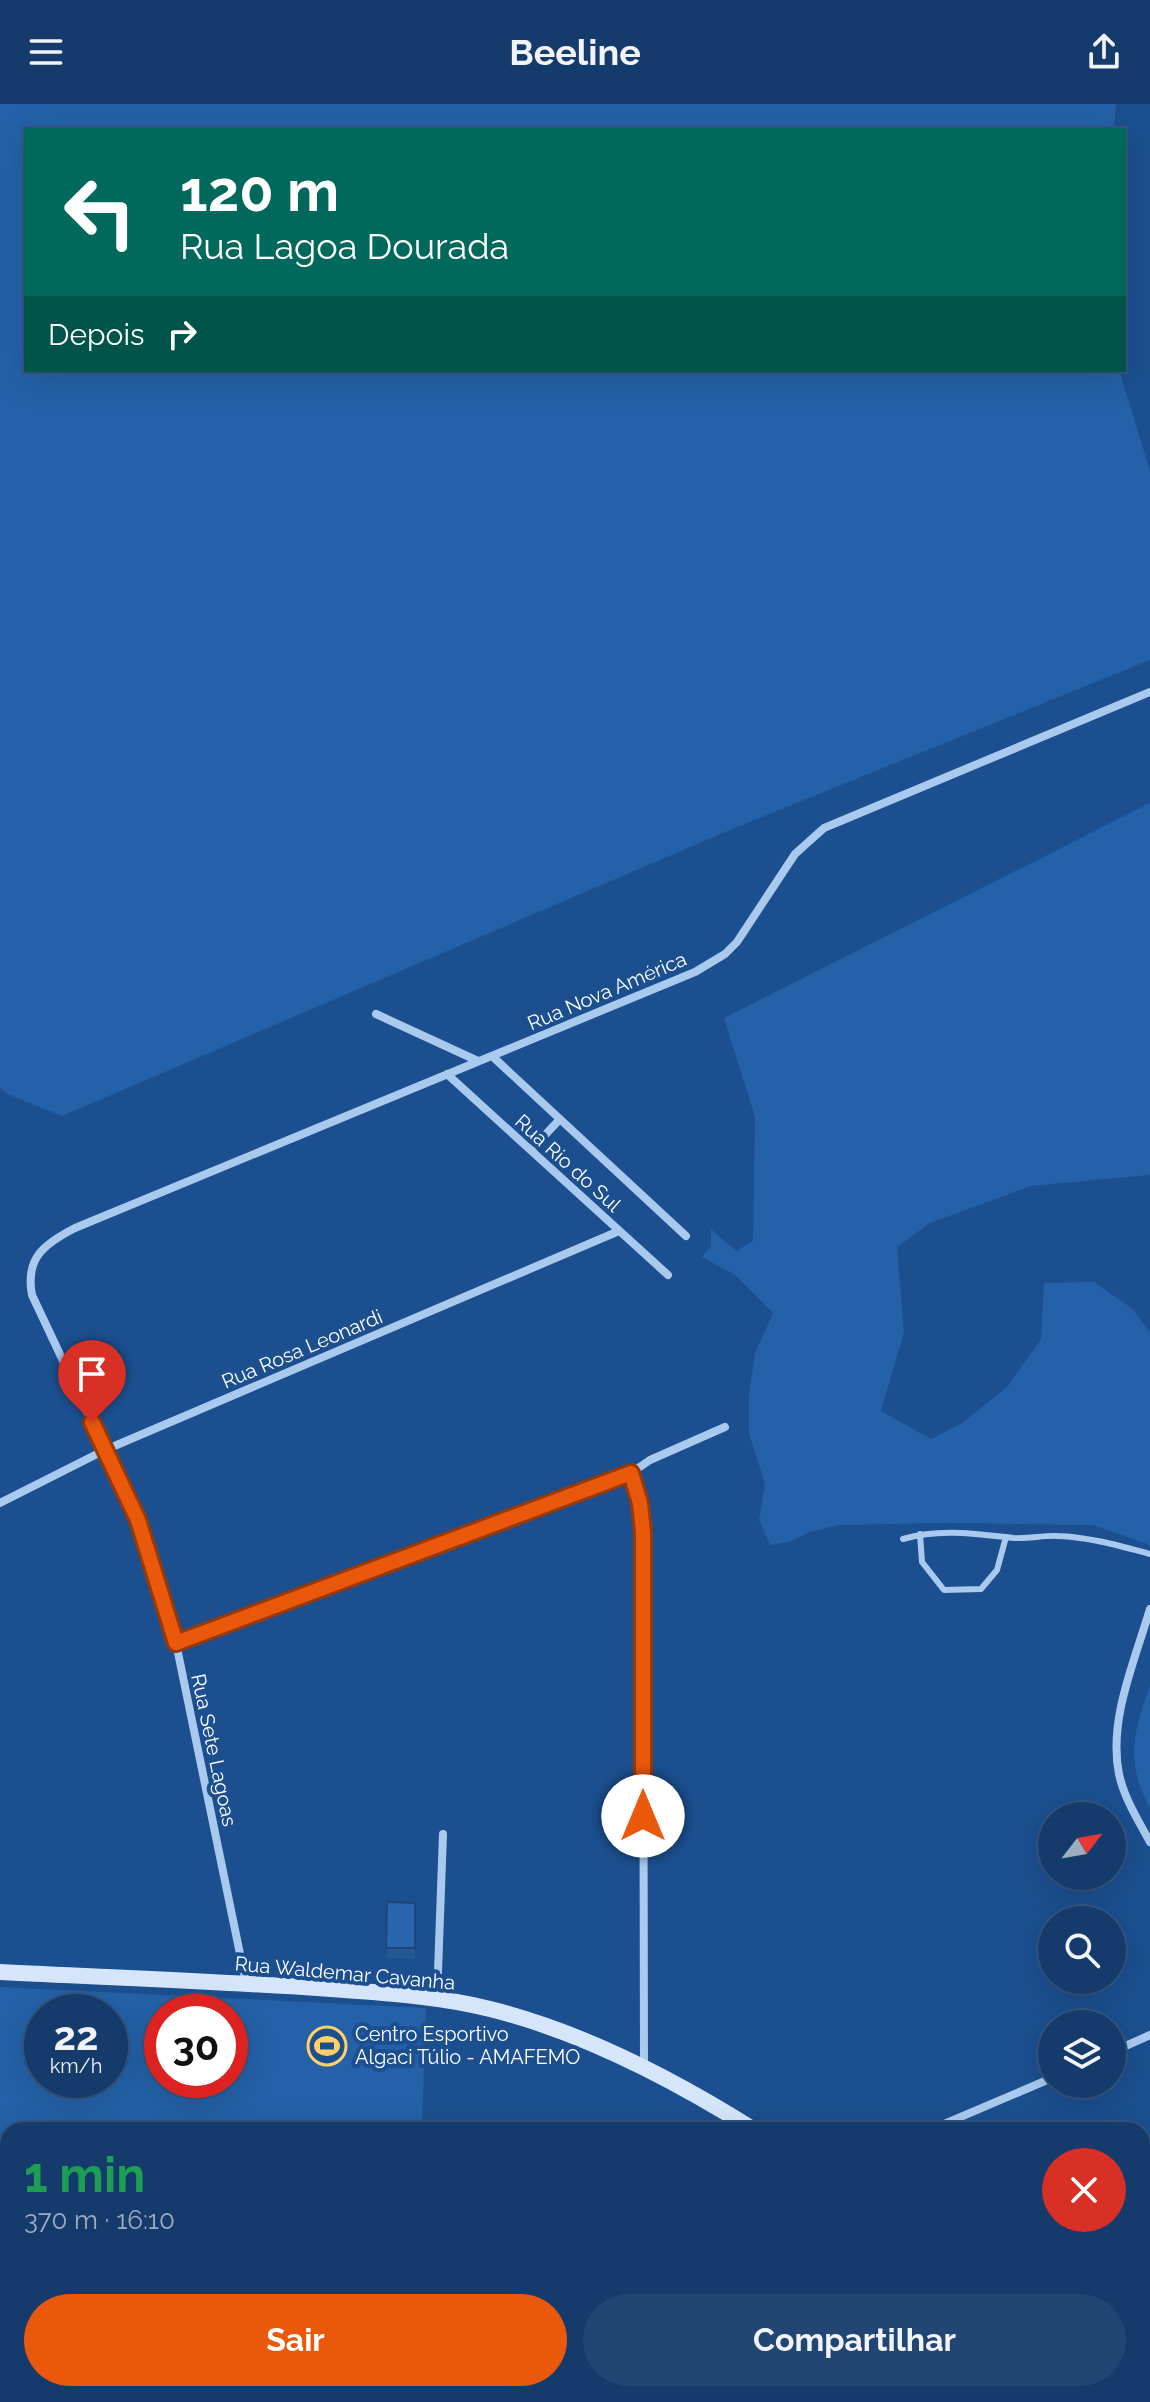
<!DOCTYPE html>
<html lang="pt">
<meta charset="utf-8">
<style>
body{margin:0;font-family:Raleway,sans-serif;background:#214673;color:#f1f3f6;height:100vh;display:flex;flex-direction:column;font-size:30px;white-space:nowrap}
*{box-sizing:border-box;margin:0}
p{font-size:26px;color:#9dadc1}
.icon{flex:none;width:44px;height:44px;fill:none;stroke:currentColor;stroke-width:2;stroke-linecap:round;stroke-linejoin:round}
.map{position:relative;flex:1;overflow:hidden}
.sheet{position:absolute;left:0px;top:2018px;width:1150px;height:280px;display:flex;flex-direction:column;background:#143b6b;border-radius:24px 24px 0 0;box-shadow:0 8px 32px #0002,0 0 0 2px #33557e}
.sheet>*{flex:none}
.banner{position:absolute;left:24px;top:24px;width:1102px;height:244px;border-radius:0px;box-shadow:0 8px 32px #0002,0 0 0 2px #33557e;background:#00695c;color:#fff;overflow:hidden}
.needle{width:52px;rotate:59deg}
.tools{position:absolute;left:1038px;top:1698px;display:grid;gap:16px}
.tools a{display:grid;place-items:center;width:88px;height:88px;border-radius:50%;background:#143b6b;box-shadow:0 8px 32px #0002,0 0 0 2px #33557e;font-size:40px}
.speed{position:absolute;left:24px;top:1890px;display:flex;gap:16px;font-size:40px;font-weight:700;text-align:center}
.speed>*{display:grid;place-content:center;width:104px;height:104px;border-radius:50%;background:#143b6b;box-shadow:0 8px 32px #0002,0 0 0 2px #33557e;line-height:1}
.speed small{font-size:20px;font-weight:400}
.speed .limit{border:12px solid #d22;background:#fff;color:#111}
.pin{position:absolute;display:grid;place-items:center;width:68px;height:68px;color:#fff;margin:-82px -34px;border-radius:50% 50% 50% 0;rotate:-45deg;box-shadow:0 0 8px #0007}
.pin .icon{rotate:45deg}
.me{position:absolute;width:88px;margin:-44px;rotate:0deg;stroke-linejoin:round;filter:drop-shadow(0 0 6px #0008)}
.turn{display:flex;align-items:center;gap:28px;height:168px;padding:0 24px;font-size:36px}
.turn .icon{width:104px;height:104px;stroke-width:2.5}
.turn b{display:block;font-size:56px;line-height:68px}
.then{display:flex;align-items:center;height:76px;padding:0 24px;background:#0003;gap:16px;font-size:30px}
.round{display:grid;place-items:center;flex:none;width:84px;height:84px;border-radius:42px;background:#214673}
.headline{display:flex;align-items:center;justify-content:space-between;height:136px;padding:0 24px}
h1{font-size:48px;font-weight:700;line-height:60px;color:#1e9e55}
.button{display:flex;gap:16px;margin-top:auto;padding:16px 24px}
.button a{flex:1;height:92px;border-radius:48px;background:#ea580c;color:#fff;font-size:32px;font-weight:700;line-height:92px;text-align:center}
.button a+a{background:#214673;color:#f1f3f6}
header{display:flex;justify-content:space-between;align-items:center;height:104px;padding:0 24px;background:#143b6b;font-size:36px;font-weight:700}
.map>svg:first-child{display:block}
</style>
<header><svg class="icon" aria-label="menu" viewBox="0 0 24 24"><path d="M4 6h16M4 12h16M4 18h16"/></svg>Beeline<svg class="icon" aria-label="share" viewBox="0 0 24 24"><path d="M12 15V3M7 8l5-5 5 5M5 13v7h14v-7"/></svg></header>
<div class="map">
<svg width="1150" height="2298" viewBox="0 0 1150 2298">
<rect width="100%" height="100%" fill="#1b4f8f"/>
<path fill="#2461a8" fill-rule="evenodd" d="M0 0H1116L1114 26H26V266H1119L1150 367V556L730 726 62 1012 7 990 0 984Z
M1150 699V1071L1031 1082 930 1119 897 1143 904 1228 881 1307 931 1335 962 1319 1008 1282 1041 1235 1044 1179 1094 1178 1133 1205 1150 1229V1441L1093 1421 947 1419 839 1421 810 1428 789 1438 770 1441 759 1416 765 1380 749 1329V1291L755 1249 773 1209 735 1171 702 1153 711 1142V1125L736 1147 753 1137 755 1013 724 914Z
M1150 1582V1704C1125 1659 1133 1628 1150 1582Z
M0 1883 426 1904 422 2022 430 2026H8V2091H0ZM110 1908V1976H42V1908ZM230 1908V1976H162V1908Z
M1150 2048V2148L1142 2146V2052Z
M0 2141H8V2289H0Z
M616 2290H715L727 2298H628Z
M795 2290H944L956 2298H807Z"/>
<path fill="#123a6d" stroke="#9cc4f0" stroke-width="2" d="M715 2290H795L807 2298H727Z"/>
<g fill="none" stroke-linecap="round" stroke-linejoin="round">
<path stroke="#a9c9ee" stroke-width="3" stroke-dasharray="4 6" stroke-linecap="butt" d="M0 2271H8
M868 2290 881 2298 884 2293 879 2290
M927 2290 939 2298
M850 2298 855 2290"/>
<path stroke="#a9c9ee" stroke-width="6" d="M920 1430 922 1458 944 1486 981 1485 997 1466 1006 1433
M903 1435C941 1424 976 1430 1014 1434 1029 1435 1044 1431 1058 1432 1089 1433 1120 1442 1150 1450"/>
<path stroke="#a9c9ee" stroke-width="8" d="M376 910 478 957
M492 952 686 1132
M447 970 668 1171
M531 1046 560 1015
M631 1369 640 1399 643 1428 644 1963
M0 1399 105 1346 619 1127
M1150 1505C1135 1556 1108 1616 1119 1670 1124 1694 1138 1716 1150 1738
M176 1539 631 1369 650 1356 725 1323
M246 1879 176 1539 138 1416 32 1191C25 1154 44 1140 75 1124L695 868 725 850 737 838 795 750 824 724 1150 588
M437 1895 443 1730
M1112 1948 1150 1931
M930 2026 1052 1974
M1142 2198 1146 2191"/>
<path stroke="#d6e6fa" stroke-width="16" d="M0 1868C101 1873 202 1877 303 1883 366 1888 429 1890 490 1905 583 1928 673 1975 754 2026
M596 2290 608 2298
M1089 2290 1102 2298
M0 2293 87 2290"/>
</g>
<path fill="#245895" d="M387 1798 415 1799V1855L386 1854Z"/>
<path fill="#2a66ad" stroke="#1d4779" stroke-width="2" d="M387 1798 415 1799V1844H386Z"/>
<g fill="none" stroke-linecap="round" stroke-linejoin="round">
<defs>
<path id="route" d="M92 1318 138 1416 176 1539 631 1369 640 1399 643 1428V1712"/>
</defs>
<use href="#route" stroke="#983908" stroke-width="20"/>
<use href="#route" stroke="#ea580c" stroke-width="14"/>
</g>
<defs>
<symbol id="stadium-ring" viewBox="-11 -11 22 22"><circle r="9.5" fill="#1b4f8f" stroke="#ffd166" stroke-width="1.5"/><path d="M0-5a6.5 5 0 1 0 0 10a6.5 5 0 1 0 0-10ZM-3.5-1.8h7v3.6h-7Z" fill="#ffd166"/></symbol>
</defs>
<g fill-rule="evenodd">
<use href="#stadium-ring" x="305" y="1920" width="44" height="44"/>
</g>
<g text-anchor="middle" stroke-width="8" stroke-linejoin="round" paint-order="stroke">
<g font-size="20" fill="#fff" stroke="#1b4f8f">
<text transform="translate(607 887) rotate(-23)" y="7">Rua Nova América</text>
<text transform="translate(568 1059) rotate(42)" y="7">Rua Rio do Sul</text>
<text transform="translate(302 1245) rotate(-23)" y="7">Rua Rosa Leonardi</text>
<text transform="translate(214 1646) rotate(78)" y="7">Rua Sete Lagoas</text>
<text transform="translate(345 1869) rotate(5)" y="7">Rua Waldemar Cavanha</text>
</g>
<g font-size="20" fill="#fff" stroke="#1b4f8f" text-anchor="start">
<text x="355" y="1937">Centro Esportivo<tspan x="355" dy="23">Algaci Túlio - AMAFEMO</tspan></text>
</g>
</g>
</svg>
<div class="tools">
<a><svg class="needle" viewBox="-14 -14 28 28"><path d="M0-13l5 13h-10z" fill="#e53935"/><path d="M0 13l5-13h-10z" fill="#9dadc1"/></svg></a>
<a><svg class="icon" aria-label="search" viewBox="0 0 24 24"><circle cx="10" cy="10" r="6"/><path d="M15 15l6 6"/></svg></a>
<a><svg class="icon" aria-label="layers" viewBox="0 0 24 24"><path d="M12 4l9 5-9 5-9-5zM3 14l9 5 9-5"/></svg></a>
</div>
<div class="speed"><div>22<small>km/h</small></div><div class="limit">30</div></div>
<div class="pin" style="left:92px;top:1318px;background:#d93025"><svg class="icon" aria-label="arrive" viewBox="0 0 24 24"><path d="M6 21V4h12l-3 4 3 4H6"/></svg></div>
<svg class="me" style="left:643px;top:1712px" viewBox="-20 -20 40 40"><circle r="19" fill="#fff"/><path d="M0-13L10 11 0 6-10 11z" fill="#ea580c"/></svg>
<div class="banner">
<div class="turn"><svg class="icon" aria-label="left" viewBox="0 0 24 24"><path d="M17 20v-9H6M10 6l-5 5 5 5"/></svg><div><b>120 m</b>Rua Lagoa Dourada</div></div>
<div class="then">Depois<svg class="icon" aria-label="right" viewBox="0 0 24 24"><path d="M7 20v-9h11M14 6l5 5-5 5"/></svg></div>
</div>
<section class="sheet">
<div class="headline"><div><h1>1 min</h1><p>370 m · 16:10</p></div><a class="round" style="background:#d93025;color:#fff"><svg class="icon" aria-label="close" viewBox="0 0 24 24"><path d="M6 6l12 12M18 6L6 18"/></svg></a></div>
<div class="button"><a>Sair</a><a>Compartilhar</a></div>
</section>
</div>
